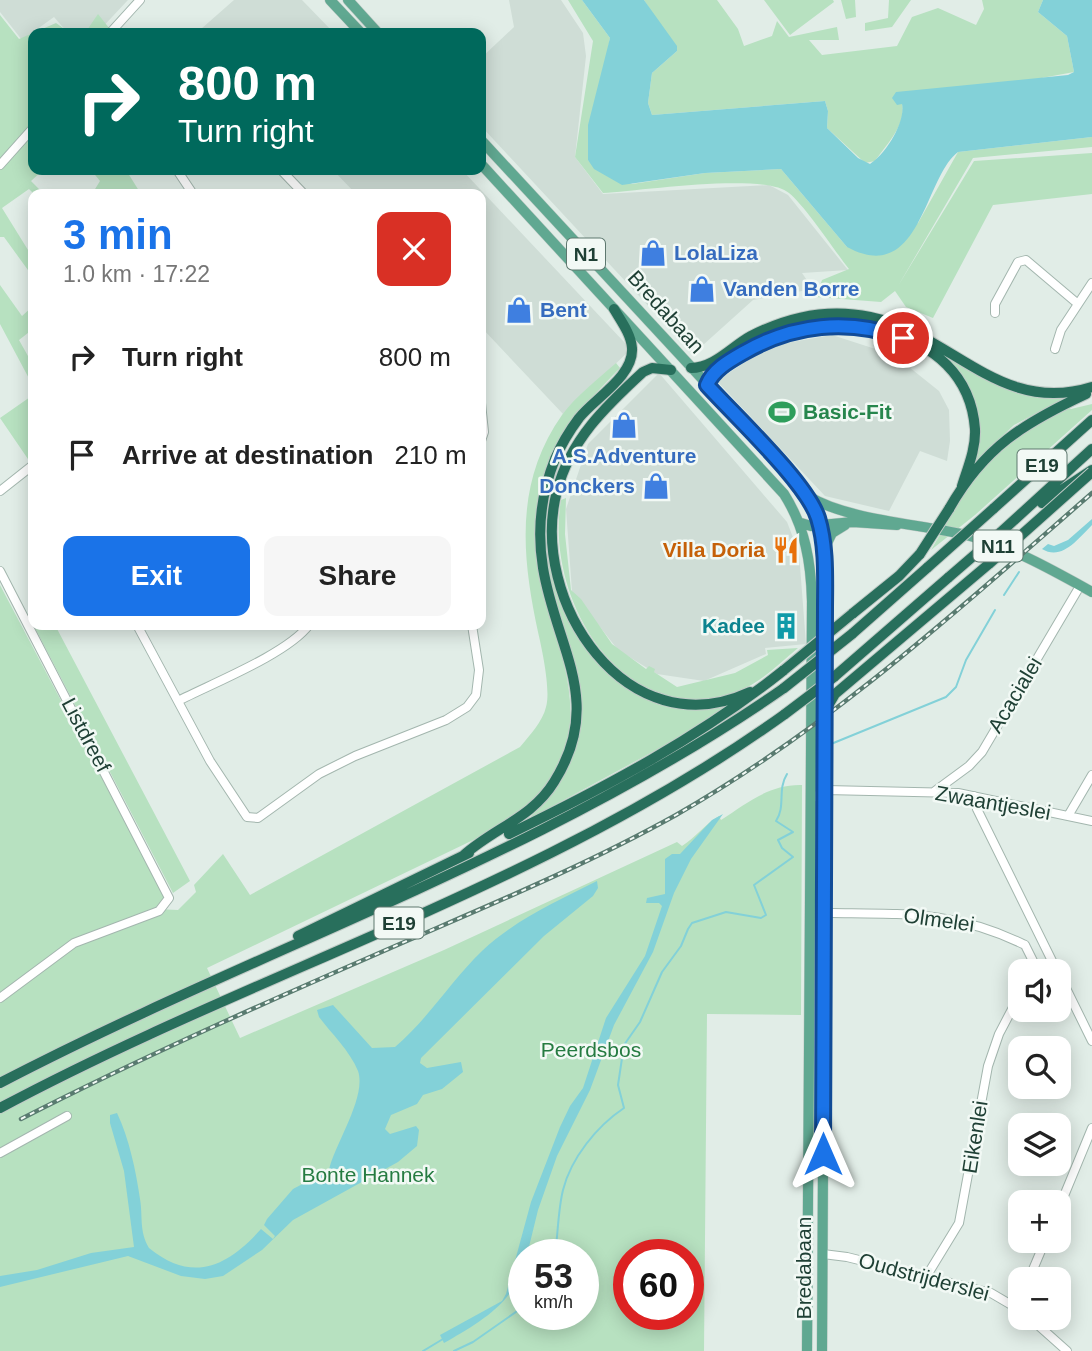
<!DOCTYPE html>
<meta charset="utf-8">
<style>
body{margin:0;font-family:Arial,sans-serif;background:#f6f6f6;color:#222;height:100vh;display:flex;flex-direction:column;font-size:26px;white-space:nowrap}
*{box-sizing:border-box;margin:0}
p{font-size:23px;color:#767676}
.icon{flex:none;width:38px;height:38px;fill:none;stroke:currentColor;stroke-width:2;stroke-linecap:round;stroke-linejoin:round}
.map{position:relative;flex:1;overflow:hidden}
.panel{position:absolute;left:28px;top:189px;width:458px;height:441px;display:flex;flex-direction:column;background:#fff;border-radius:14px;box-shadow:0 4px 18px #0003}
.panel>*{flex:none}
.banner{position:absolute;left:28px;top:28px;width:458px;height:147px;border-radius:14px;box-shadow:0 4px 18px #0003;background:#00695c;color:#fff;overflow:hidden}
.buttons{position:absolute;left:1008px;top:959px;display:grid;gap:14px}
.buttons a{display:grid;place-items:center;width:63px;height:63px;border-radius:14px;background:#fff;box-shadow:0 4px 18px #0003;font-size:35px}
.speed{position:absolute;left:508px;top:1239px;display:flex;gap:14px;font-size:35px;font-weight:700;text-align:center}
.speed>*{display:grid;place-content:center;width:91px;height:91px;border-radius:50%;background:#fff;box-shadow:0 4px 18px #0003;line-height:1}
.speed small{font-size:18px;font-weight:400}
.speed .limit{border:10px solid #d22;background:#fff;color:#111}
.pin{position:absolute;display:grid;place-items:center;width:60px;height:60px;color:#fff;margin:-30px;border:4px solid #fff;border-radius:50%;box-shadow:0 2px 7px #0007}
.me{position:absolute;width:77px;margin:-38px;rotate:0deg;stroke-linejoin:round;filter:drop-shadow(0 0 5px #0008)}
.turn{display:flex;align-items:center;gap:24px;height:147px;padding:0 35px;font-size:32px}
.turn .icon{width:91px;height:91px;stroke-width:2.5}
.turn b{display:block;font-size:49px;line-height:60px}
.round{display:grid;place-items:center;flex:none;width:74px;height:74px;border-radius:14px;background:#f6f6f6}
.summary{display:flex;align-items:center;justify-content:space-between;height:119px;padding:0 35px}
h1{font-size:42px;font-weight:600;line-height:52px;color:#1a73e8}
.cta{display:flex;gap:14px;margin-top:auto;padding:14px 35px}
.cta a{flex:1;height:80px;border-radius:14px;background:#1a73e8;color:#fff;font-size:28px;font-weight:600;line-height:80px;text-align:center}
.cta a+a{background:#f6f6f6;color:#222}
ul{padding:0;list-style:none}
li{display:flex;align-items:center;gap:21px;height:98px;padding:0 35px}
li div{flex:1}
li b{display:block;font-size:26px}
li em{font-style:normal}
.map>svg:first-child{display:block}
</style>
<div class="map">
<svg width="1092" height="1351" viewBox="0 0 1092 1351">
<rect width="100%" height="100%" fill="#e1ede7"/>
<path fill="#cfddd6" d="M0 0H128L97 33H68L54 17 22 40 0 12Z
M234 0H302L334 33H205L201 29Z
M509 0H561L583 33 586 56 575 157 603 194 769 185 788 195 848 270 802 273 813 289 753 300 693 354 481 126V58L514 27Z
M333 170H462L625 343 629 351 563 414 481 327V194H356Z
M832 335 894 355 939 391 949 410 950 441 947 461 920 451 889 511 825 496 717 381 769 346Z
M659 373 787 522 799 553 806 644 765 648 766 654 704 681 657 674 618 650 572 591 566 509 588 444Z"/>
<path fill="#b7e1c0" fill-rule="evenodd" d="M568 0H582L610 38 588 160 632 184 705 173 781 169 847 247 918 223 958 152 1092 137V147L973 158 898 286 974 161 1092 153V194L993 205 933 318 906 307 895 291 881 302 816 297 822 280 849 269C834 250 806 207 789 193 764 172 640 191 603 193L575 157 593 41Z
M644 0H717L738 29 744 46 772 36 777 21 789 37 837 27 839 40H809L822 55 897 46 912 17 938 8 976 25 984 9 982 0H1043L1038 12 1067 36 1074 72 902 104C907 124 886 145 875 161L865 163 827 128 828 111 825 101 652 115 648 103 652 73 677 51Z
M764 0H833L834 2 790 35Z
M841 0H855L856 17 846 19Z
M889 0H911L892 27 865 31V23L888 18Z
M98 14 113 33H85Z
M0 15 19 39 56 23 70 33H33V170H43L31 181 44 194H34L29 189 2 208 33 258V277L4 237H0Z
M91 170H126L141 194H92L100 181Z
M0 285 22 316 33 306V329L19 340 33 365V386L0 324Z
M892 327 1021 393 1065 398 1014 425 975 462 977 420 947 362Z
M616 363 620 368C572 417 539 456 535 528 533 559 542 588 551 617 571 682 589 746 532 801 521 812 506 820 494 830L207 968 240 1038 444 950 677 842 682 846C696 837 705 824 719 816L721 820C747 803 770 784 802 785L801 1015 707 1014 704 1351H0V585L163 894 165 898 156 909 178 910 196 892 194 885 223 854 250 895 520 747C529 736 543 721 546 707 551 691 542 649 538 632 522 557 514 483 562 415 576 396 598 379 616 363ZM523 1255H583V1314H523ZM628 1255H688V1314H628Z
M33 395V459L30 462 0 418Z
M1092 404V410L975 515 931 550 970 483 1011 438 1067 407 1071 409Z
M566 498 565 534 571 590 581 599 612 644 646 669 649 666 655 669 654 672 677 687 735 673 768 655 767 650 798 648C773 669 753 691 718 697 612 717 545 591 561 500Z
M547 501 551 504 554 581 563 607 598 660 669 706 702 710 725 707 669 743 529 819 566 772 575 747 581 711 579 682 554 600 544 550Z
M38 625H55L190 881 173 893 35 628Z"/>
<path fill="#83d1d8" d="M582 0H644L677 46V51L652 73 648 103 652 115 825 101 828 111 827 128 858 158 870 164C885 155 906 122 902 104L897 105 892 98 896 92 1068 75 1074 72 1067 36 1038 12 1043 0H1092V137L958 152C924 177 921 287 847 247L781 169 705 173 622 185 594 169 588 160V125L610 38Z
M1092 519V525C1078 539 1062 561 1042 549L1048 544 1054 546 1068 540Z
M723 814 691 859 674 893 653 952 614 1025 590 1090 557 1156 538 1210 527 1255H523C523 1299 477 1324 444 1343L440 1335 502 1301 506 1294 531 1202 560 1127 570 1106 583 1088 606 1018 645 956 662 906 659 903H646L647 898 665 894V859L672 854H680L712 820Z
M597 881 598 888 593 896 544 936 421 1058 420 1063 427 1068 461 1062 463 1072 442 1089 423 1095 417 1104 391 1115 385 1129 390 1134 416 1126 419 1130 417 1146 398 1162 293 1220 262 1250 223 1276 205 1279 181 1276 128 1256 0 1287V1276L37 1270 91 1253 134 1247 124 1171 110 1123V1115L117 1113C129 1138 136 1171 140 1199 143 1217 139 1231 149 1248 193 1284 228 1266 261 1229L273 1239 275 1236 264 1225 267 1219 293 1189 329 1170C334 1145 367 1097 358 1071 350 1051 331 1033 319 1017L317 1010 333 1005 372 1048 395 1047C428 1019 451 981 482 951 516 919 556 902 597 881Z"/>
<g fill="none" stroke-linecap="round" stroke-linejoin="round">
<path stroke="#83d1d8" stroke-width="2" d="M1004 595 1019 572
M831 744 946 697 956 687 966 660 995 610
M555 1255C558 1234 558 1210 563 1190 571 1158 597 1126 624 1108L618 1085 624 1045 640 1022 662 972 681 946 688 929 692 923 726 912 761 918 766 915 754 885 793 857 782 848 778 840 793 832 776 821C786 806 777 790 787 774
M423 1351 443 1339
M454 1351 473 1342 523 1307"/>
<defs>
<path id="minor" d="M110 33 140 0
M0 165 33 128
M177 170 193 194
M281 170 304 194
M995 313V304L1018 262 1026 260 1078 304
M1055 349 1061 330 1092 283
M481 403 484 432 481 441
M0 491 33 465
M0 571 169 898 159 911 74 943 0 998
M137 625 210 761 247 817 258 818 319 774 355 756 446 720 467 707 476 695 479 670 472 625
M178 701C213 683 287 654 309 625
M935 791 969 766 982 752 1080 586
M974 796 977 809 1057 971
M811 799 826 790 958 793 1092 821
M1068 816 1092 775
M831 913C906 914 956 911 1025 945
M1025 945 1036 967
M1059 974 1092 1041
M0 1153 67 1116
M1059 1208 1092 1128
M823 1254 847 1257 991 1293 1020 1310
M926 1277 959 1223 988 1066 999 1034 1020 994
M1029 1279 1045 1241
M1030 1318 1067 1351"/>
<path id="major" d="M330 0 361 33
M348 0 378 33
M481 140 769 451C786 471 810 492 818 517 828 545 825 581 826 610L822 1351
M481 164 784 494C805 527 811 562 812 601L807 1351
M808 496C848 521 924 524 970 536 1012 547 1054 571 1092 592
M801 523 811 526 853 522 897 525
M824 549 832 533 845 525"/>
<path id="highway" d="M691 368C714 368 731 347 751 336 788 317 829 308 870 317 952 334 1000 416 1092 387
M671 370 652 368 643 372C606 406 570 440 557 491 528 601 627 749 750 692
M707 385C714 369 732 359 747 351 822 307 967 320 975 429 976 448 968 467 962 486
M1042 503 1092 470
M949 509C984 447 1024 423 1086 394
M993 509 1092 420
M1000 533 1092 449
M852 614 899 576 920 554
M852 634 928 567
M834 677 949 577
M825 711 835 694 990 563
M509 834C606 787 700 737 784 670
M464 855C494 828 532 818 554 782 605 701 556 648 543 568 537 532 541 494 555 459 561 445 570 430 579 418 595 398 634 376 632 348 631 334 621 321 614 309
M298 936 469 853
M0 1083C261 947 541 857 784 688
M0 1108C258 970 546 886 785 714"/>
</defs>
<use href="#minor" stroke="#a3b6ae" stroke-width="10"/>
<use href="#major" stroke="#c0cac6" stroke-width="11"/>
<use href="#highway" stroke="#c0cac6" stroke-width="12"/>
<use href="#minor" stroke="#fff" stroke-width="8"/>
<use href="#major" stroke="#60a891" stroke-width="10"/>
<use href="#highway" stroke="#286f5c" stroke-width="10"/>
<defs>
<path id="rail" d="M21 1119C148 1054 278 997 409 940 499 901 590 863 676 815 830 727 959 609 1092 493"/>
</defs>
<use href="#rail" stroke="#597b70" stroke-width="4.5"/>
<use href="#rail" stroke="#f2f9f5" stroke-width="2" stroke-dasharray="5" stroke-linecap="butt"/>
<defs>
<path id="highway-bridge" d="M920 554 949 509
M990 563 1092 472
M928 567 993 509
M949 577 1000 533
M784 670 852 614
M784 688 852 634
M785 714 834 677"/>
</defs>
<use href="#highway-bridge" stroke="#c0cac6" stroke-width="12" stroke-linecap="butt"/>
<use href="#highway-bridge" stroke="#286f5c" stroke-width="10"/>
</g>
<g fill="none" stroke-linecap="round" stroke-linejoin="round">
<defs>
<path id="route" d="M823 1154 825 610C825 581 827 547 818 518 807 483 734 415 707 385 713 370 729 361 743 353 793 324 848 318 903 338"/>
</defs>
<use href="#route" stroke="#114b97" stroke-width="18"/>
<use href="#route" stroke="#1a73e8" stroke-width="12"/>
</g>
<defs>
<symbol id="shop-bare" viewBox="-9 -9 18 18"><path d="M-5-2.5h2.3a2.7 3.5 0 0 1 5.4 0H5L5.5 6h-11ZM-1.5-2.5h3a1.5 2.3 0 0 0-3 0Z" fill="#3f7fe0" stroke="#f2f9f5" stroke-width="2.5" paint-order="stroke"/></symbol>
<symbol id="stadium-bare" viewBox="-9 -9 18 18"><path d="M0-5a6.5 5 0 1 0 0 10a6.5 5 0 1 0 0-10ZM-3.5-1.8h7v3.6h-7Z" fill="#2e9e5b" stroke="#f2f9f5" stroke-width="2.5" paint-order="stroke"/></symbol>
<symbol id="restaurant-bare" viewBox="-9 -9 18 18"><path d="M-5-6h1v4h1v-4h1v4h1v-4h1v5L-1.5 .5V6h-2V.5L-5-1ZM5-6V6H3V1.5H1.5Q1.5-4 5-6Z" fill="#e8710a" stroke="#f2f9f5" stroke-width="2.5" paint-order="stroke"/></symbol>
<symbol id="building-bare" viewBox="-9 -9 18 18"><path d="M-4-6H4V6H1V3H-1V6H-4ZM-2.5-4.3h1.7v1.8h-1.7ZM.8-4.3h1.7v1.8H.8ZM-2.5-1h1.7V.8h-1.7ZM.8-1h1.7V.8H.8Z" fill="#0f9aa8" stroke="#f2f9f5" stroke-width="2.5" paint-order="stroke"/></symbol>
</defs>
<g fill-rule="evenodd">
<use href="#shop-bare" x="634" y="234" width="38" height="38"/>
<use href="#shop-bare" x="683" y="270" width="38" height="38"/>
<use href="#shop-bare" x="500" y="291" width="38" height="38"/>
<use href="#stadium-bare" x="763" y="393" width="38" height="38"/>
<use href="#shop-bare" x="605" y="406" width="38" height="38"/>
<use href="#shop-bare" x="637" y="467" width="38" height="38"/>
<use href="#restaurant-bare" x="767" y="531" width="38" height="38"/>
<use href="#building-bare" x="767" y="607" width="38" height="38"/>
</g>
<g text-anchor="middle" stroke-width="5" stroke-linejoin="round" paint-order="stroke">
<g fill="#f2f9f5" stroke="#5e786f" stroke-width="2">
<rect x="567" y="238.5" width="38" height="31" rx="5"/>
<rect x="1017.5" y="449.5" width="49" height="31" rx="5"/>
<rect x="973.5" y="530.5" width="49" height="31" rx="5"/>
<rect x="374.5" y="907.5" width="49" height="31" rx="5"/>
</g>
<g font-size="19" font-weight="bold" fill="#1f4035">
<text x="586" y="261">N1</text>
<text x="1042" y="472">E19</text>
<text x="998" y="553">N11</text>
<text x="399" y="930">E19</text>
</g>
<g font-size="21" font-weight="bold" fill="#366cbe" stroke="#f2f9f5" text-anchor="start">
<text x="674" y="260">LolaLiza</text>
<text x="723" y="296">Vanden Borre</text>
<text x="540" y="317">Bent</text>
<text x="624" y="463" text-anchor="middle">A.S.Adventure</text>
<text x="635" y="493" text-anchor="end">Donckers</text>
</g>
<g font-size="21" fill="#1f4035" stroke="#f2f9f5">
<text transform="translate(666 312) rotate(48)" y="7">Bredabaan</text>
<text transform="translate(1015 695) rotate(-59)" y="7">Acacialei</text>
<text transform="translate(86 735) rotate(62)" y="7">Listdreef</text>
<text transform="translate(993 803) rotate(10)" y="7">Zwaantjeslei</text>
<text transform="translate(939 920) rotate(8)" y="7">Olmelei</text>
<text transform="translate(975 1137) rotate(-81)" y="7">Eikenlei</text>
<text transform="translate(804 1268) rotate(-90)" y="7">Bredabaan</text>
<text transform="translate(924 1277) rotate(15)" y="7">Oudstrijderslei</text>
</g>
<g font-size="21" font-weight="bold" fill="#27864d" stroke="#f2f9f5" text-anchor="start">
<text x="803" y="419">Basic-Fit</text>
</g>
<g font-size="21" font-weight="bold" fill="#c56008" stroke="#f2f9f5" text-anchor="end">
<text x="765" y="557">Villa Doria</text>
</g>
<g font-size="21" font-weight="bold" fill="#0d838f" stroke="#f2f9f5" text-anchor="end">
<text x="765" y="633">Kadee</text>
</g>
<g font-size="21" fill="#257b41" stroke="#f2f9f5">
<text x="591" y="1057">Peerdsbos</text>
<text x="368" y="1182">Bonte Hannek</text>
</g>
</g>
</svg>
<div class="buttons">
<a><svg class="icon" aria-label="sound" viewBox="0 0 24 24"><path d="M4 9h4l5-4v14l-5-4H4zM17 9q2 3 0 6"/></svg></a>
<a><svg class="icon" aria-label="search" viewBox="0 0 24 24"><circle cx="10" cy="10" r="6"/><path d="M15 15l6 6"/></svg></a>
<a><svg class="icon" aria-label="layers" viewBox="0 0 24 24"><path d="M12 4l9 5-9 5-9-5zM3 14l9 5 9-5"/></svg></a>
<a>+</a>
<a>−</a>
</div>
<div class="speed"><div>53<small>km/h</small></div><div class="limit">60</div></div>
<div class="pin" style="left:903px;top:338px;background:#d93025"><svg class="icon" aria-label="arrive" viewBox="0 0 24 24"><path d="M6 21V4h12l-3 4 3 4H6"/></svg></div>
<svg class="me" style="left:823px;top:1154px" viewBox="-20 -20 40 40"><path d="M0-17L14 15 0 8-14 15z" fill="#1a73e8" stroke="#fff" stroke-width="4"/></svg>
<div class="banner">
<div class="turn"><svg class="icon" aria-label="right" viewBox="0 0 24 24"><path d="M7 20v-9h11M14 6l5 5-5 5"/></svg><div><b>800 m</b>Turn right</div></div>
</div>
<section class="panel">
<div class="summary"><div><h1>3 min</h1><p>1.0 km · 17:22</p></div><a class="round" style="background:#d93025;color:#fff"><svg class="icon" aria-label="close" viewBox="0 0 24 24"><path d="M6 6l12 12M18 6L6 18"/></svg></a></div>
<ul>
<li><svg class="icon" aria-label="right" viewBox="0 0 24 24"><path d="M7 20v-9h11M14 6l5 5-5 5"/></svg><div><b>Turn right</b></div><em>800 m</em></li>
<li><svg class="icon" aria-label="arrive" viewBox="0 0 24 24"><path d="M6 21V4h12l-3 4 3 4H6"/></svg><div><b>Arrive at destination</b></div><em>210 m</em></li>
</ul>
<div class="cta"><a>Exit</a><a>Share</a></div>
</section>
</div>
